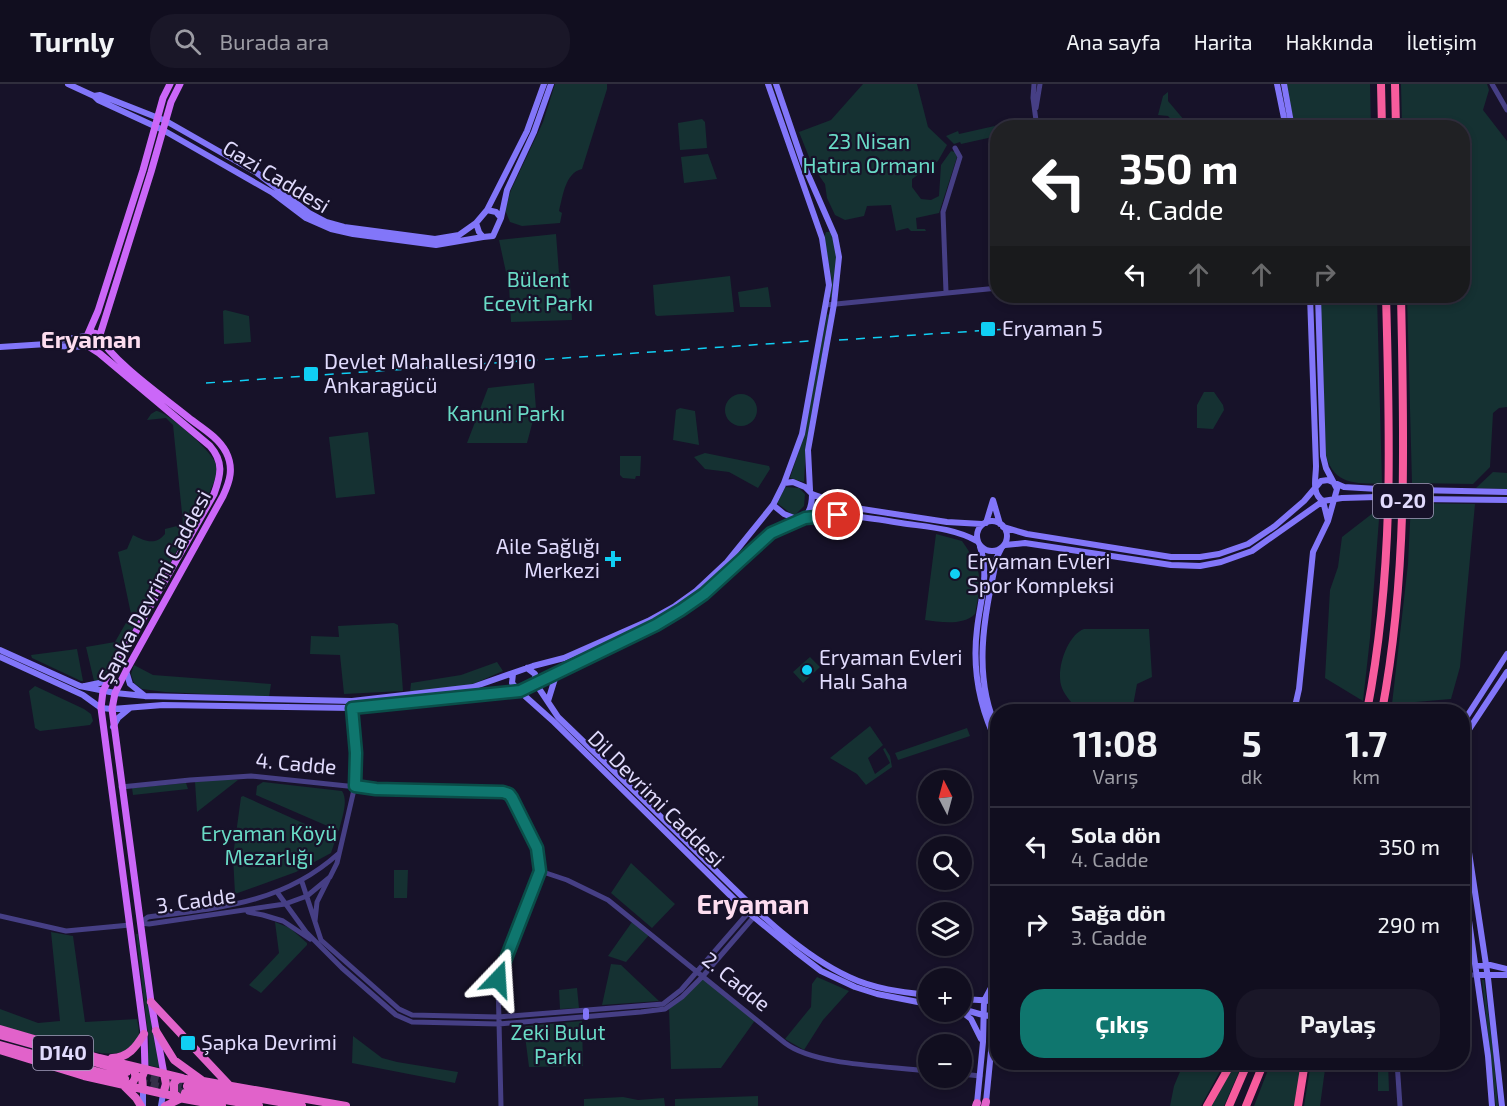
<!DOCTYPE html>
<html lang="tr">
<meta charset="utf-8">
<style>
body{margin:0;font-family:"Exo 2",sans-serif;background:#1a1728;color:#f1f3f6;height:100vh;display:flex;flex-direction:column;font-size:22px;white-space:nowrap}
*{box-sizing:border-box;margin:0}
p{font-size:20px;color:#9c9ca4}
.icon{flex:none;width:33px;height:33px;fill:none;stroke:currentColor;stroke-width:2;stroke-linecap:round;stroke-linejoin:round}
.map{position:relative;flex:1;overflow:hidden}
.details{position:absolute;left:990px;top:620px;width:480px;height:366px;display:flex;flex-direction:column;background:#110e1f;border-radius:24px;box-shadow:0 3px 9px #0003,0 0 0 2px #302e3d}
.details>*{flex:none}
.hud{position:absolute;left:990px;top:36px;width:480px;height:183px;border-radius:24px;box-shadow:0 3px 9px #0003,0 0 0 2px #302e3d;background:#202124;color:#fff;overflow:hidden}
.needle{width:39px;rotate:354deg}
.controls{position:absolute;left:918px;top:686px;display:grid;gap:12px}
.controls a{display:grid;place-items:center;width:54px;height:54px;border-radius:50%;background:#110e1f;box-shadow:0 3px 9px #0003,0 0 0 2px #302e3d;font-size:30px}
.pin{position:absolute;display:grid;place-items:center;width:51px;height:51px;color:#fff;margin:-26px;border:3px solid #fff;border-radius:50%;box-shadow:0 2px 6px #0007}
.me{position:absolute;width:66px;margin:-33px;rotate:20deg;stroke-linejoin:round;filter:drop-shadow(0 0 4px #0008)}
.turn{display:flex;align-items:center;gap:21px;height:126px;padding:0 30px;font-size:27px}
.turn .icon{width:78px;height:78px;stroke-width:2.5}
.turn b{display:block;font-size:42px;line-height:51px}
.lanes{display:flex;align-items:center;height:57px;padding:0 30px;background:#0003;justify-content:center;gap:30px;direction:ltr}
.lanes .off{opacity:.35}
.eta{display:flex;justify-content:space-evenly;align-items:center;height:102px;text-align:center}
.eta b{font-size:36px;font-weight:700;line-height:42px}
.primary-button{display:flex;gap:12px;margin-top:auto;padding:12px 30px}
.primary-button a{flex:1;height:69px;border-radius:24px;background:#0f766e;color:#fff;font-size:24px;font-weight:700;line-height:69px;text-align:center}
.primary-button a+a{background:#1a1728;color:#f1f3f6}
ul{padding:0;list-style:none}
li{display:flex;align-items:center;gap:18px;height:78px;padding:0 30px;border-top:2px solid #302e3d}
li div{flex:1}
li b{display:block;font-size:22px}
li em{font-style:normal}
header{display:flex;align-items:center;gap:36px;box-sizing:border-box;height:84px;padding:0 30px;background:#110e1f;border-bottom:2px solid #302e3d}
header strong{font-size:28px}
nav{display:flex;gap:33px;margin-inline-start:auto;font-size:21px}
.search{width:420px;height:54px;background:#1a1728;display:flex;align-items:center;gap:15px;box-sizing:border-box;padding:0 21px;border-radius:24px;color:#9c9ca4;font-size:22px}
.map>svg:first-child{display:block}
</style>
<header>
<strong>Turnly</strong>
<div class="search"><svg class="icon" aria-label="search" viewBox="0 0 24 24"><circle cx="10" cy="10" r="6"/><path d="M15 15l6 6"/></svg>Burada ara</div>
<nav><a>Ana sayfa</a><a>Harita</a><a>Hakkında</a><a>İletişim</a></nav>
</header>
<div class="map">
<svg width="1507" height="1022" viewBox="0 0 1507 1022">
<rect width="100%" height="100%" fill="#171229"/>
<path fill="#153132" d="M555 0H607V5L582 85C565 89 563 112 559 127L562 129 560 139 522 142 510 138 505 126 511 106 543 38Z
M863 0H917L928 43 947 61 938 77 912 95V103L921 115 931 116 939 112 941 81 951 67 955 68 957 73 939 129 916 134 917 145H925L926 147H911L908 144 896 147 891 121 867 122 864 132 845 136 835 131 827 114 825 100 813 83 799 48 831 36Z
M1286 0H1370L1371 43H1295Z
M1401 0H1487L1489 6 1483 26 1507 57V323L1499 324 1493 329 1490 383 1473 400 1412 399 1407 212H1462V44L1402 43Z
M1168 8V17L1190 43H1178L1168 32 1158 31 1163 12Z
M702 35 705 38 707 64 680 66 678 39Z
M1026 35 1031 43 998 44 997 52 961 60 960 58 954 60 946 52 958 47 959 50Z
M708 70 717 95 684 99 681 73Z
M826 148H830C841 167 835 194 833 214L830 213 832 197 824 153Z
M556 150 559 189 564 190 566 193 570 195 572 236 511 238 509 202 499 156Z
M730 192 734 228 657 232 655 230 653 201Z
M768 203 771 223H740L738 208Z
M1320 212H1377L1382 400C1354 399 1335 401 1326 372Z
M225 226 249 232 251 258 224 260 223 227Z
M827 230 829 231 806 363 804 398 790 394 804 351Z
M534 299 536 325 527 359H467L488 304Z
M1204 308H1214L1223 321 1224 326 1213 345 1197 344V321Z
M725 326a16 16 0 1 1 32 0a16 16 0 1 1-32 0Z
M680 324 695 327 699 361 673 356 676 326Z
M156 327C167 327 213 368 216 380 219 390 212 402 208 412L108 589 100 596 94 597 86 563 115 558 131 530 118 468 127 465 133 451C145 457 155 462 165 450V445L181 441 183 439 173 341 166 334 147 336 151 330Z
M368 348 375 410 336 414 329 353Z
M705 369 769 382 770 385 758 404 729 388 705 385 694 373Z
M620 372H641L640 392H636L635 395 623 394 620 391Z
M1493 388 1507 389V405L1476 404Z
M785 403 799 404 805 410 804 422 794 432 777 419Z
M1411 419 1475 420 1460 583 1451 615 1392 620 1408 480Z
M1373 429 1379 435 1370 554 1363 617 1325 594 1330 506 1338 483 1342 453Z
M936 450 962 457C983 487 982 494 975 530 963 542 940 538 925 536Z
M394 539 398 541 403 607 344 610 340 571 310 570 311 552 339 553 338 542Z
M1084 545H1149L1152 593 1137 600 1132 627H1079C1073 620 1065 612 1062 604 1055 587 1067 551 1084 545Z
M77 565 83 597H81L32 574 31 571Z
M810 573 820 583 803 599 793 588Z
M497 578 503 587 471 601 410 609 411 599 461 591Z
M134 581 153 591 271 600 269 613 165 608 142 605 134 599 131 590Z
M35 602 84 625 91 630 93 637 90 641 40 647 35 644 29 607Z
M870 642 883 661 868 674 875 690 890 679 883 665 885 664 890 672 892 683 866 701 857 690 830 674Z
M967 644 970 652 898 676 895 669Z
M211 696H238L197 728 195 698Z
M263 698 342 707C349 717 341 736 339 747L256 711 257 702Z
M186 699 188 705 133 711 132 704Z
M243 712 336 754 331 769 296 788 235 810 233 772 241 713Z
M631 779 675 820 652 844 611 809Z
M394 786H408L407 814H394Z
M275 838 290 844 307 859V861L261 909 249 901 279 869Z
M632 838 649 851 626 878 608 872Z
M51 848 73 852 85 938 137 935C138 940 139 946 139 950 137 972 110 971 95 968L0 942V925L38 939 60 937Z
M136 850H138L147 916 161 984 147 981 149 958Z
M611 880 621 881 659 917 602 921Z
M703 892 756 935 721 984 671 985 669 923Z
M817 893 849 907 823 936 804 966 785 955 811 923 812 900Z
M1482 896H1484L1493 966 1498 1022H1496Z
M577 904 579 924 560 925 559 906Z
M582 937 583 982 529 983 524 944 526 942Z
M353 952 382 974 397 978 458 988 455 999 352 979Z
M1184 978H1225L1201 1022H1170L1174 1002Z
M1234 978H1243L1224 1022H1208Z
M1271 978H1302L1296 1022H1254Z
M1311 978H1326L1320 1022H1304Z
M1378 978H1388L1389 1007H1378Z
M758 1012V1022H675V1015Z
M623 1013 638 1016 664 1014 665 1022H584V1015Z"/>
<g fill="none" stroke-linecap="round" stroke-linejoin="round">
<path stroke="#353049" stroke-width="8" stroke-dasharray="8 4" stroke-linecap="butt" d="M139 991 187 1002
M139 998 185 1009"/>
<path stroke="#463f85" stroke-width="5" d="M1034 0 1033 14 1037 44
M1492 0 1507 26
M1036 24 1040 0
M946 208 943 128 960 73 955 64
M826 221 998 204
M121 703 190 696 251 692 376 705 509 710 532 752 537 764 540 787 498 895 501 1022
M540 787 567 796 608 816 785 959C815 982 890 982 928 987
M302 798 321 856 399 925 412 931 498 933 663 920 681 906 748 829
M277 808 306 848 342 884 396 931 412 938 499 940 641 928 665 925 682 913 703 892 753 834
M248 828 263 831 283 837 310 855
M0 832 66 847 130 841
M315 837 317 818 328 796
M140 839 149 840 285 820 307 812 330 793 337 779 356 697V669L352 624
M140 839 148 833C218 824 282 820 338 770
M1462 891H1477
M1397 978 1400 1022
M962 990 980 992"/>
<path stroke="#8276f9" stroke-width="6" d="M68 0 94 12
M768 0 822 154 829 201 802 350 784 399
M776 0 803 79 835 152 839 173 834 220 808 366 810 406
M1277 0 1286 44
M1284 0 1292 44
M487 126 527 47 544 0
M487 126 496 128 501 134 493 152 483 153 479 148 476 139Z
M501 134 507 106 534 48 551 0
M476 139 459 151 435 155 344 143 326 138 309 129 257 89 166 37 100 11 94 12 98 16 163 46 273 109 306 134 331 145 353 150 436 161 483 153
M1310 212 1316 382C1316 394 1311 409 1323 417
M1318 212 1323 372 1326 384 1337 405 1328 437 1323 417
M48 260 54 262 90 263
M0 263 47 260 54 257 86 252
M793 398 805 403 812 410C812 421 810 432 799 436L784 430 773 421 784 399Z
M1415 406 1507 408
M812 410 849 423 947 438 982 440
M1415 415 1507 416
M805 434C838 428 869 434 901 439 927 443 953 444 977 457
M977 452a15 15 0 1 1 30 0a15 15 0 1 1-30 0Z
M986 439 993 416 1000 440
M1003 443 1027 450 1171 473H1200L1219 470 1248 460 1275 442 1304 417 1321 397 1328 396 1344 403 1378 405
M1005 461 1025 459 1171 481 1200 482 1221 478 1252 467 1323 417 1342 414 1377 413
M980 463C990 490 980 517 977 545 972 585 980 625 998 661
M0 566 80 602 115 609 145 612 352 617 473 603 533 582 564 574 648 537 675 522 696 507 727 478 773 421
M0 573 83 611 101 624 112 625 163 621 352 624 514 609C531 605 544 595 559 587 607 563 659 545 701 512 736 484 755 453 799 436
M527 584 535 590 536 600 558 633C607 680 656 728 705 776 747 817 795 868 849 893 874 905 901 908 928 911
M126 587 130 600 145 612
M513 590 512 599 517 605 554 638 743 824 795 867 821 887 855 903 877 910 928 920
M85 602 104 598 109 594
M548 617 557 588
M1294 627 1299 605 1313 468 1328 437
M1462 640 1507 570
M113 643 118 634 130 624
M998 647C971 591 985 530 997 473L1001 465
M1462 656 1507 588
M1462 722 1488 894 1502 1022
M1462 787 1488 972 1492 1022
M1476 882 1490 881 1507 885
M1477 891H1507
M962 915 996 917
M962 925 983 931 995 932
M586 927V933
M961 927 971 935 981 955
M143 1005V1022
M986 1018 998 897
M977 1019 983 958 984 917 993 900 998 866
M161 1022 163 1010"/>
<path stroke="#cb67f8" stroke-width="7" d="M88 250 98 227 143 86 163 14 170 0
M99 254 151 88 171 18 180 0
M145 986 144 950 101 624 103 607 110 593 214 410C221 391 224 378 210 362L99 269 88 262 85 254 93 249 97 250C116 281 161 311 189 334 202 344 218 353 226 368 234 384 230 397 223 412L126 587 115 609 112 625 151 918 164 990"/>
<path stroke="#e162ca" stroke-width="8" d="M151 918 230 1002
M0 945 99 974 182 994
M156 947 174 976 203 997 346 1022
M0 951 74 972
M0 961 125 995
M0 966 84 992 182 1014
M112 974C128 974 136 963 144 950
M94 978 127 988
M131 983C139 991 135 1001 124 1002L136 1014 141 1022
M199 997 179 994 174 999V1009L179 1014 222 1022
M187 1002 302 1022
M143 1005 142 993 145 986
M185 1009 259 1022
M163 1010 166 1000 164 990
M165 1022 180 1015
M976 1022 977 1019
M985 1022 986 1018"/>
<path stroke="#f75c9d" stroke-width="8" d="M1381 0 1382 44
M1395 0 1396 44
M1367 627C1394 489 1390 351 1386 212
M1382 627C1408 490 1404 351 1401 212
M1207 1022 1232 978
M1229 1022 1248 978
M1246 1022 1264 978
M1298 1022 1305 978"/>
<path stroke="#10cff4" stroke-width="1.5" stroke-dasharray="9 8" stroke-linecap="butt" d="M839 256 1053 242
M206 299 809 257"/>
<path stroke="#8276f9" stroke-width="6" d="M1378 405 1415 406
M1377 413 1415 415"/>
</g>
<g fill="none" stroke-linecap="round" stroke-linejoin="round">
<defs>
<path id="route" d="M498 895 540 787 537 764 512 714 509 710 503 708 376 705 355 702 356 669 352 624 520 607 656 541 681 526 704 510 771 449 805 434 838 431"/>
</defs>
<use href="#route" stroke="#0a4d48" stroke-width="15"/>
<use href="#route" stroke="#0f766e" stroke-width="10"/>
</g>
<g fill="#10cff4" stroke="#171229" stroke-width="2">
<rect x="980" y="237" width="16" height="16" rx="3"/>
<rect x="303" y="282" width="16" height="16" rx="3"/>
<path d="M610 466h6v6h6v6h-6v6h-6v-6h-6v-6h6z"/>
<circle cx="955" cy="490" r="6"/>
<circle cx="807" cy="586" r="6"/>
<rect x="180" y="951" width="16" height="16" rx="3"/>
</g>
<g text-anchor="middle" stroke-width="4.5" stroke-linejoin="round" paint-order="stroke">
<g fill="#171229" stroke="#a49fbd" stroke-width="1.5">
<rect x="1373" y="400" width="60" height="34" rx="4.5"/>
<rect x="33" y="952" width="60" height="34" rx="4.5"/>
</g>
<g font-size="20" font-weight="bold" fill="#e1dbfd">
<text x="1403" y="424">O-20</text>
<text x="63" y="976">D140</text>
</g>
<g font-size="21" fill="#69dbc6" stroke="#171229">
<text x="869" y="65">23 Nisan<tspan x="869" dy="24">Hatıra Ormanı</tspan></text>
<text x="538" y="203">Bülent<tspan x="538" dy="24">Ecevit Parkı</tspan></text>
<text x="506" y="337">Kanuni Parkı</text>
<text x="269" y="757">Eryaman Köyü<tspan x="269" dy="24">Mezarlığı</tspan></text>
<text x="558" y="956">Zeki Bulut<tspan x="558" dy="24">Parkı</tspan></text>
</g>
<g font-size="21" fill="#e1dbfd" stroke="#171229">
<text transform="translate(276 93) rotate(31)" y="7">Gazi Caddesi</text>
<text transform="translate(155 503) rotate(-62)" y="7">Şapka Devrimi Caddesi</text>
<text transform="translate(296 680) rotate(5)" y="7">4. Cadde</text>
<text transform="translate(656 715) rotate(45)" y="7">Dil Devrimi Caddesi</text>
<text transform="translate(196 817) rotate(-8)" y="7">3. Cadde</text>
<text transform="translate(736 898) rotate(39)" y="7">2. Cadde</text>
</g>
<g font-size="21" fill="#e1dbfd" stroke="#171229" text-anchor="start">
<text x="1002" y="252">Eryaman 5</text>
<text x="324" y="285">Devlet Mahallesi/1910<tspan x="324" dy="24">Ankaragücü</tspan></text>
<text x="600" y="470" text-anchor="end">Aile Sağlığı<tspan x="600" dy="24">Merkezi</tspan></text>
<text x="967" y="485">Eryaman Evleri<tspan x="967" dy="24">Spor Kompleksi</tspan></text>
<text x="819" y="581">Eryaman Evleri<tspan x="819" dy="24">Halı Saha</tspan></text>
<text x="201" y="966">Şapka Devrimi</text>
</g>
<g font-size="24" font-weight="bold" fill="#fdddef" stroke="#171229">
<text x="91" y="264">Eryaman</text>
</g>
<g font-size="27" font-weight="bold" fill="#fdddef" stroke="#171229">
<text x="753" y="830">Eryaman</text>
</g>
</g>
</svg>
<div class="controls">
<a><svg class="needle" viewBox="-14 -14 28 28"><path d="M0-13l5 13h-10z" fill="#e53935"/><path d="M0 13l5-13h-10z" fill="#9c9ca4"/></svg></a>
<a><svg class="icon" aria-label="search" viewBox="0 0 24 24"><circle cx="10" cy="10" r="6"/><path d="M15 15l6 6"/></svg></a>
<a><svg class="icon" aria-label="layers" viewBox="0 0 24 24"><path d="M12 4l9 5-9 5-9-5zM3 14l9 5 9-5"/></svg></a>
<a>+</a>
<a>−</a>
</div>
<div class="pin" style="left:838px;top:431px;background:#d93025"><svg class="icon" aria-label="arrive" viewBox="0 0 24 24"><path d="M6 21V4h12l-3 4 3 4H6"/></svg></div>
<svg class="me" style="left:498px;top:895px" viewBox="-20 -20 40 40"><path d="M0-17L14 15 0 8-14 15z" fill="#0f766e" stroke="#fff" stroke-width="4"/></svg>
<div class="hud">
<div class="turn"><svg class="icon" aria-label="left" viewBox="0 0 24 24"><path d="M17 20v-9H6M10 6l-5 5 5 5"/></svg><div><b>350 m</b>4. Cadde</div></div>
<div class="lanes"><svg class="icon" aria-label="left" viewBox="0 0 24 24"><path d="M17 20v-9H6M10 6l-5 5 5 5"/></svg><svg class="icon off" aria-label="ahead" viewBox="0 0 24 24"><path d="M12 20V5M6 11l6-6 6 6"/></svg><svg class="icon off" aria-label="ahead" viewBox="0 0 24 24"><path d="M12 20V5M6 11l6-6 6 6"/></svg><svg class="icon off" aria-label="right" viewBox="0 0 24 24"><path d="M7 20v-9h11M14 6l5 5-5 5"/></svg></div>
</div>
<section class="details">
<div class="eta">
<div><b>11:08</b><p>Varış</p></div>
<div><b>5</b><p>dk</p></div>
<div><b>1.7</b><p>km</p></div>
</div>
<ul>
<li><svg class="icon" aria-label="left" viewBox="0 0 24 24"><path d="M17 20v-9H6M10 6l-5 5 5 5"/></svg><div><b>Sola dön</b><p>4. Cadde</p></div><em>350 m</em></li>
<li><svg class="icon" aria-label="right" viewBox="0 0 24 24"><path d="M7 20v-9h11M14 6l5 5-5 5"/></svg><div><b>Sağa dön</b><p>3. Cadde</p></div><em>290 m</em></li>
</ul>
<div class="primary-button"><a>Çıkış</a><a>Paylaş</a></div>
</section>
</div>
